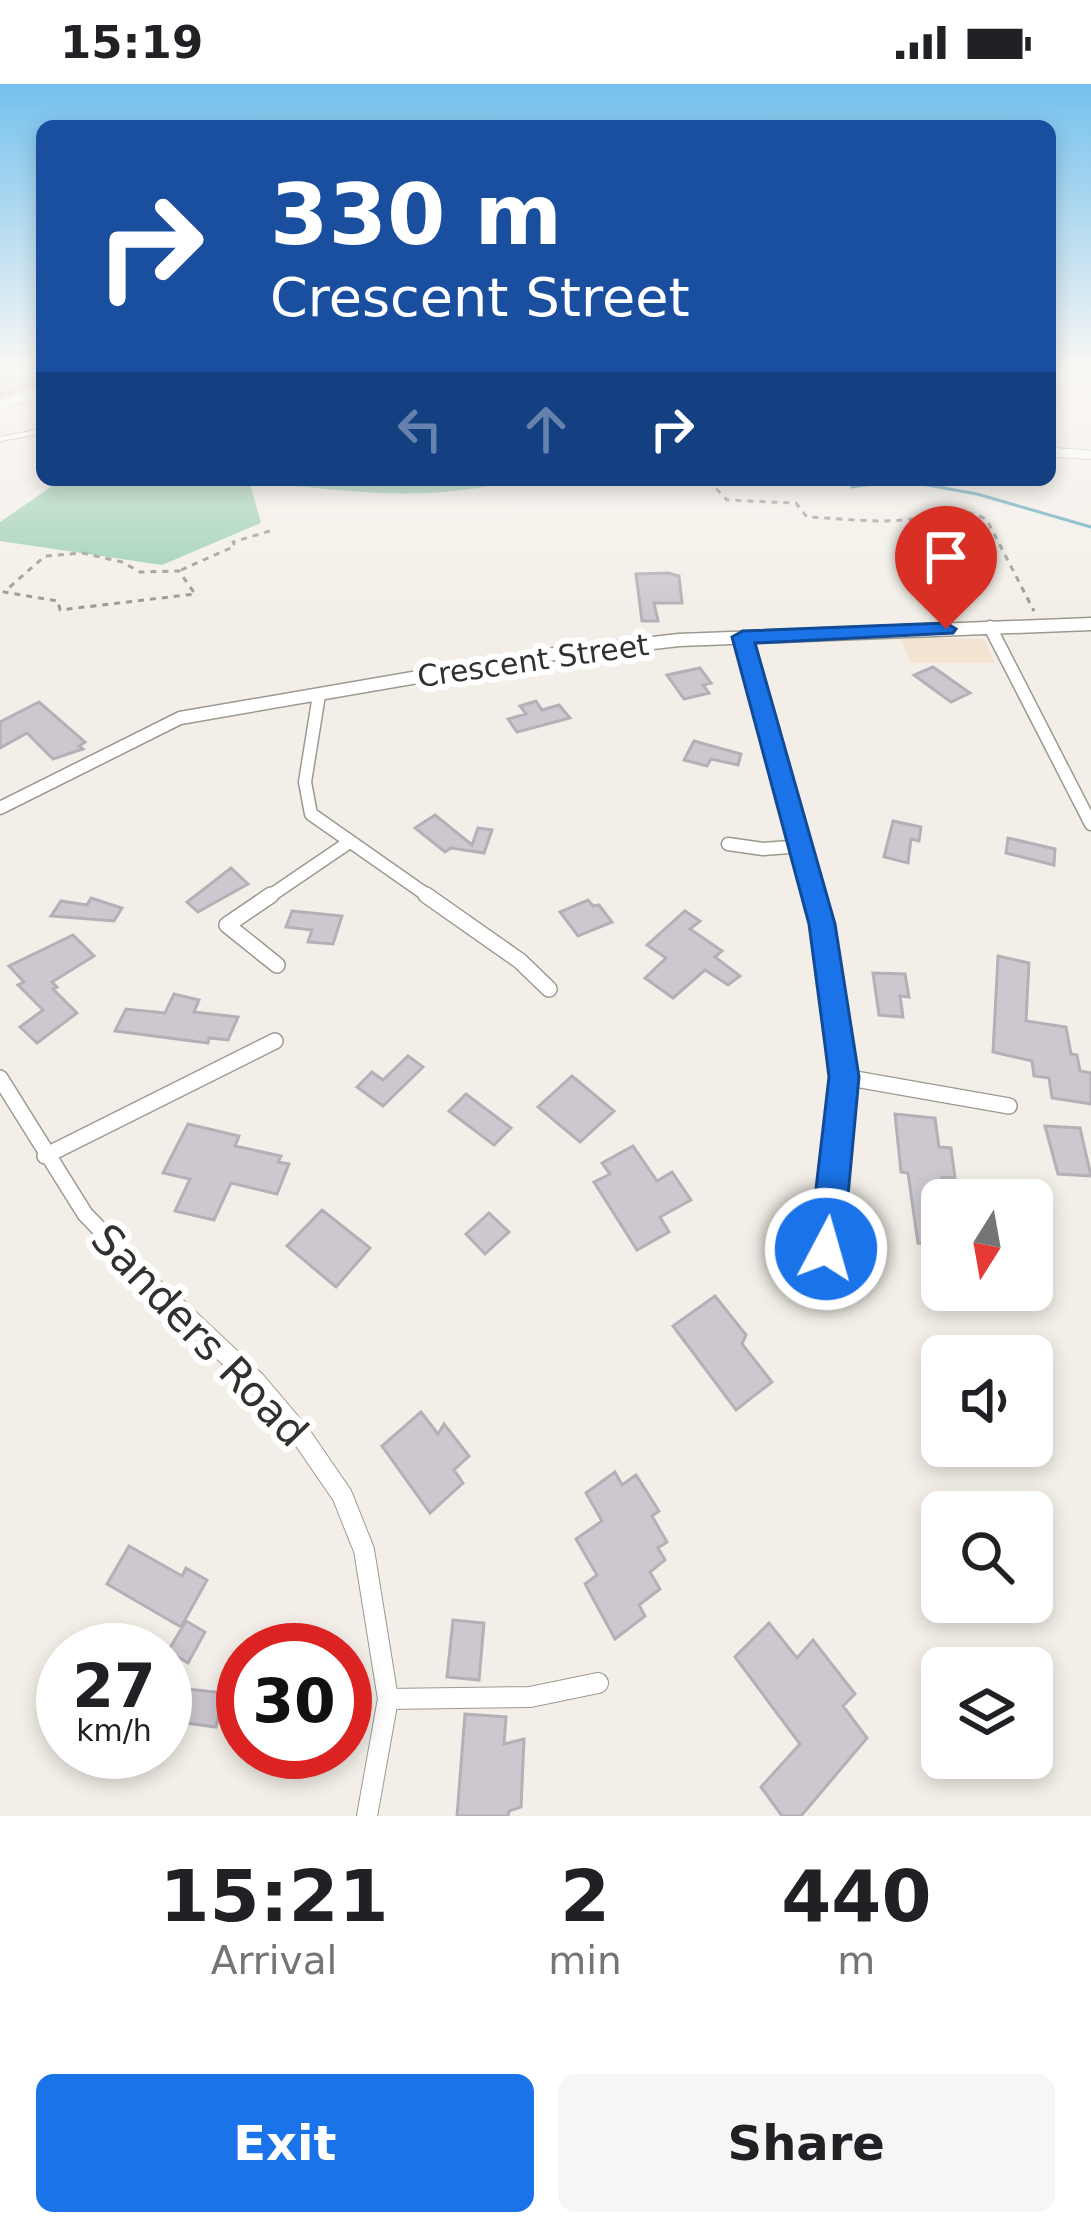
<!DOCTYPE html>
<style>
body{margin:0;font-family:"DejaVu Sans",sans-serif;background:#f6f6f6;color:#202124;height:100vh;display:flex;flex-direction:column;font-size:45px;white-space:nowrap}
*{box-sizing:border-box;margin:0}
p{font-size:39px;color:#757577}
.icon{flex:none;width:66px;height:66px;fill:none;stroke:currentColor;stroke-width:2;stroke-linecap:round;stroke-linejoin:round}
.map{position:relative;height:1732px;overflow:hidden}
.panel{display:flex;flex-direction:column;background:#fff;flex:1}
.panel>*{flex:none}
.guide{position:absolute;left:36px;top:36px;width:1020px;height:366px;border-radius:18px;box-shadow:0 6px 18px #0003;background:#1a4fa0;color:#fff;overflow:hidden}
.needle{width:78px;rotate:191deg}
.fabs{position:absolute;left:921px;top:1095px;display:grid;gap:24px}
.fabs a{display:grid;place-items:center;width:132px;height:132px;border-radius:18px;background:#fff;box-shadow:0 6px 18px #0003;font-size:60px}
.speed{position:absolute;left:36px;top:1539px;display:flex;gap:24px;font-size:60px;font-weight:700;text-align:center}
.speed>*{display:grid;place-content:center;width:156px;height:156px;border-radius:50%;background:#fff;box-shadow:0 6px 18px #0003;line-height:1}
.speed small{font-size:30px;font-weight:400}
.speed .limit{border:18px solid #d22;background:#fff;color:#111}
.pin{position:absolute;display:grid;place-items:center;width:102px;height:102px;color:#fff;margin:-123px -51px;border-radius:50% 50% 50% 0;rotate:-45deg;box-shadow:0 0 12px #0007}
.pin .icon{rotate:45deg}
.me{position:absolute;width:132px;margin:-66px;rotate:6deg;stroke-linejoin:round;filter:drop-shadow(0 0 9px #0008)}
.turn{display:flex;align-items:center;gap:42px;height:252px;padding:0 36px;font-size:54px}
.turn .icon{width:156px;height:156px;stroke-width:2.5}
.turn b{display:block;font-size:84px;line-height:102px}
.lanes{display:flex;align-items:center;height:114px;padding:0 36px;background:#0003;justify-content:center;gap:60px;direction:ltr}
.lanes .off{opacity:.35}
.eta{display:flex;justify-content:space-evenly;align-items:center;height:204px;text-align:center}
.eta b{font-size:72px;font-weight:600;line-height:84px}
.button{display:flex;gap:24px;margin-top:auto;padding:24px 36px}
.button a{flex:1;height:138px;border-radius:18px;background:#1a73e8;color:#fff;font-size:48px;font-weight:600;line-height:138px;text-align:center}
.button a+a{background:#f6f6f6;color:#202124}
.status{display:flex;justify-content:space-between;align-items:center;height:84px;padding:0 60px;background:#fff;direction:ltr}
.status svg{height:33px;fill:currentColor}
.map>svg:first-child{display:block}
</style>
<div class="status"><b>15:19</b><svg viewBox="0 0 49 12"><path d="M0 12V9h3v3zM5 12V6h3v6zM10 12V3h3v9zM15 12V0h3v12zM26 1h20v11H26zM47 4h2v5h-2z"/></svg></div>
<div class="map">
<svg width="1091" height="1732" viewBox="0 0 1091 1732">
<rect width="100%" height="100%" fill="#f3efe8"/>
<path fill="#f3e3d1" d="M900 553 984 555 995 579H910Z"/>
<path fill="#9bcfb1" d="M61 396H249L261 439 162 481 0 457V438Z
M283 396H513C442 417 359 409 287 401Z"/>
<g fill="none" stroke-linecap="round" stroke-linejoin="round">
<path stroke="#55a1b9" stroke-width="3" d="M900 396 977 410 1091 443
M852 403 898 396"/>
</g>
<path fill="#cdc8cf" stroke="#b5b0b7" stroke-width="3" d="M0 284H20L42 299 0 312Z
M903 451 940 452 948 478 911 476Z
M668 489 679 492 682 519H654L658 537H642L636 490Z
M933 583 970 609 951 618 914 591Z
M700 584 711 599 703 601 709 609 684 615 667 591Z
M536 617 542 626 559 621 570 634 517 648 508 635 526 630 520 622Z
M39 618 85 658 79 662 83 665 53 675 27 649 0 664V638Z
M694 657 741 670 738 681 711 675 707 682 684 676Z
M435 731 472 761 478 744 492 746 484 769 451 764 445 768 415 744Z
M893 737 921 743 919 757 911 755 908 779 884 773Z
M1008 754 1055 765 1054 781 1006 769Z
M231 784 248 800 198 828 187 818Z
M91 814 122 824 114 837 51 832 61 817 87 821Z
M588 816 593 822 599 821 612 838 578 852 560 828Z
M292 827 342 832 333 860 308 858 312 846 286 843Z
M685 827 700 837 690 845 722 867 715 873 740 892 728 901 705 886 673 914 645 894 666 874 647 861Z
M73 851 94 872 52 898 57 903 53 905 77 929 37 959 20 943 43 926 18 901 24 898 9 882Z
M998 872 1029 879 1026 937 1066 943 1071 970 1077 971 1080 987 1091 989V1020L1052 1014 1049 994 1034 992 1032 977 993 968Z
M873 889 905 890 909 913 900 912 903 933 879 931Z
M174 910 199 916 194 928 238 933 228 956 209 954 208 959 115 947 126 925 165 929Z
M408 972 423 983 383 1022 357 1003 372 988 383 996Z
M572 992 614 1027 580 1058 538 1023Z
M466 1010 511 1044 494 1061 449 1027Z
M895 1030 935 1034 939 1063 951 1064 955 1094 942 1093V1160L918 1159 908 1089 901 1088Z
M188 1040 239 1052 235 1062 281 1072 278 1078 289 1080 277 1110 231 1099 214 1136 175 1127 190 1095 163 1089Z
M1045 1042 1080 1044 1091 1092 1058 1090Z
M633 1062 657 1097 672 1088 691 1116 660 1133 669 1148 637 1166 594 1098 610 1090 602 1079Z
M322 1126 370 1164 336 1203 287 1162Z
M489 1129 509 1148 485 1170 466 1150Z
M715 1212 746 1251 742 1260 772 1298 736 1326 673 1242Z
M421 1328 438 1350 444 1340 469 1372 454 1386 463 1399 430 1429 382 1362Z
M615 1388 622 1401 636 1391 659 1427 652 1432 667 1458 658 1464 665 1476 650 1488 660 1505 639 1521 645 1532 615 1555 585 1500 597 1491 576 1455 602 1437 586 1409Z
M129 1462 182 1492 186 1484 207 1496 181 1543 107 1500Z
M453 1536 484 1539 479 1596 447 1593Z
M186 1537 205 1548 188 1579 168 1567Z
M769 1539 797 1574 813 1556 855 1610 843 1622 867 1654 801 1732H782L761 1703 800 1660 735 1573Z
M178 1604 224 1609 216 1643 170 1637Z
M465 1630 506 1633 504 1660 524 1655 521 1723 509 1727 508 1732H457Z"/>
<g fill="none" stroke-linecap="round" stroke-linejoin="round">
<defs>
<path id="lane" d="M31 284 42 289
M0 355 42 347"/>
<path id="street-far3" d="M0 321 42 308
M1050 368 1091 371"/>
<path id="street-far2" d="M990 543 1091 740
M743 553 815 814
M319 611 305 698 311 730 431 814
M0 724 180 634 546 571 679 556 1091 540
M728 760 763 765 803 762
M267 814 348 759"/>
<path id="street-far1" d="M271 811 227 841 277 881
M426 811 520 877 549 905
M814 811 844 993 826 1165
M844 993 1009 1022
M0 994 85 1130 163 1211
M45 1072 275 957"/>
<path id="street" d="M160 1208 256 1298 300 1350 342 1411 364 1466 388 1615 367 1732
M388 1615 530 1613 598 1599"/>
</defs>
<use href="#lane" stroke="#9c9991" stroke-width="6"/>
<use href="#street-far3" stroke="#9c9991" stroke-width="10"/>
<use href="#street-far2" stroke="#9c9991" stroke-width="15"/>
<use href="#street-far1" stroke="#9c9991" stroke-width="18"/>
<use href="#street" stroke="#9c9991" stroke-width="22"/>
<path stroke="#9a9792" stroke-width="3" stroke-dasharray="6 6" stroke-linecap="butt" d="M708 396 727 416 796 419 807 433C838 434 872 439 903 436 931 434 961 419 987 436L1034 527
M82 469 122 478 140 488 179 487 195 510 60 526 58 517 4 508 45 472Z
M181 486 235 462 233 458 270 447"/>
<use href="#lane" stroke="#fff" stroke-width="4.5"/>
<use href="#street-far3" stroke="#fff" stroke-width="9"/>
<use href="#street-far2" stroke="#fff" stroke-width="12"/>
<use href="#street-far1" stroke="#fff" stroke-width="15"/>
<use href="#street" stroke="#fff" stroke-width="20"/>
</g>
<linearGradient id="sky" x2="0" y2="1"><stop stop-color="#73c0ed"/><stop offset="0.54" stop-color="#faf8f5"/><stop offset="1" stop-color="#faf8f5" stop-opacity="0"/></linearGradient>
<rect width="1091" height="527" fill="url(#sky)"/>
<path fill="#1a73e8" stroke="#114b97" stroke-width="3" d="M946 539 956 545 953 549 755 559 835 840 854 961 859 993 843 1165 838 1177 826 1181 814 1177 809 1165 829 993 825 961 809 840 732 553 743 547Z"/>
<g text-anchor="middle" stroke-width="12" stroke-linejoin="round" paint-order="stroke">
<g font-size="30" fill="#33312e" stroke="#fff">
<text transform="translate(533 577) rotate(-8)" y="10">Crescent Street</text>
</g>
<g font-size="42" fill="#33312e" stroke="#fff">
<text transform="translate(200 1251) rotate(46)" y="15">Sanders Road</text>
</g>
</g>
</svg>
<div class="fabs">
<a><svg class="needle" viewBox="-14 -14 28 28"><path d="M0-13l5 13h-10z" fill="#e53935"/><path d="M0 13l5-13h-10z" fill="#757577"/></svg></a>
<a><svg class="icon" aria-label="sound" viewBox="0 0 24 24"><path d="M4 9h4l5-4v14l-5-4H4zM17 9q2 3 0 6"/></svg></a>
<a><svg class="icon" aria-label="search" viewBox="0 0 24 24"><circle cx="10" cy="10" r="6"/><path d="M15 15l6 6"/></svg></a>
<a><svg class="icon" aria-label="layers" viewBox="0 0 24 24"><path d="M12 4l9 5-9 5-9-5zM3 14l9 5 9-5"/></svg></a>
</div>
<div class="speed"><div>27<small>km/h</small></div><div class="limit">30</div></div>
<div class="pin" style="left:946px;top:545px;background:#d93025"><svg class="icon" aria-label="arrive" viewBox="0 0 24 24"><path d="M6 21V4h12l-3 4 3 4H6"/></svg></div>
<svg class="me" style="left:826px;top:1165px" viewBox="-20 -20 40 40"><circle r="17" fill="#1a73e8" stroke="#fff" stroke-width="3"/><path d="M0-11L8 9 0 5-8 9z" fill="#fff"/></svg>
<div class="guide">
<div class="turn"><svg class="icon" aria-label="right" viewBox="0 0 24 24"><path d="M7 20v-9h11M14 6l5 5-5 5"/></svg><div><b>330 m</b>Crescent Street</div></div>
<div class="lanes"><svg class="icon off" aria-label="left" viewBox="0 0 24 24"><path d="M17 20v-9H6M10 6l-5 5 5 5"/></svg><svg class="icon off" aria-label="ahead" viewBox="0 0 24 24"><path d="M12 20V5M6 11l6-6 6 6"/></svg><svg class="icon" aria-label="right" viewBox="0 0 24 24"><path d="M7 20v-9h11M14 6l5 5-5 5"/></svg></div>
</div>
</div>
<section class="panel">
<div class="eta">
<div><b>15:21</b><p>Arrival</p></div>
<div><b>2</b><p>min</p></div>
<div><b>440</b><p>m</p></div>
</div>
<div class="button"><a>Exit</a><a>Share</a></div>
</section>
